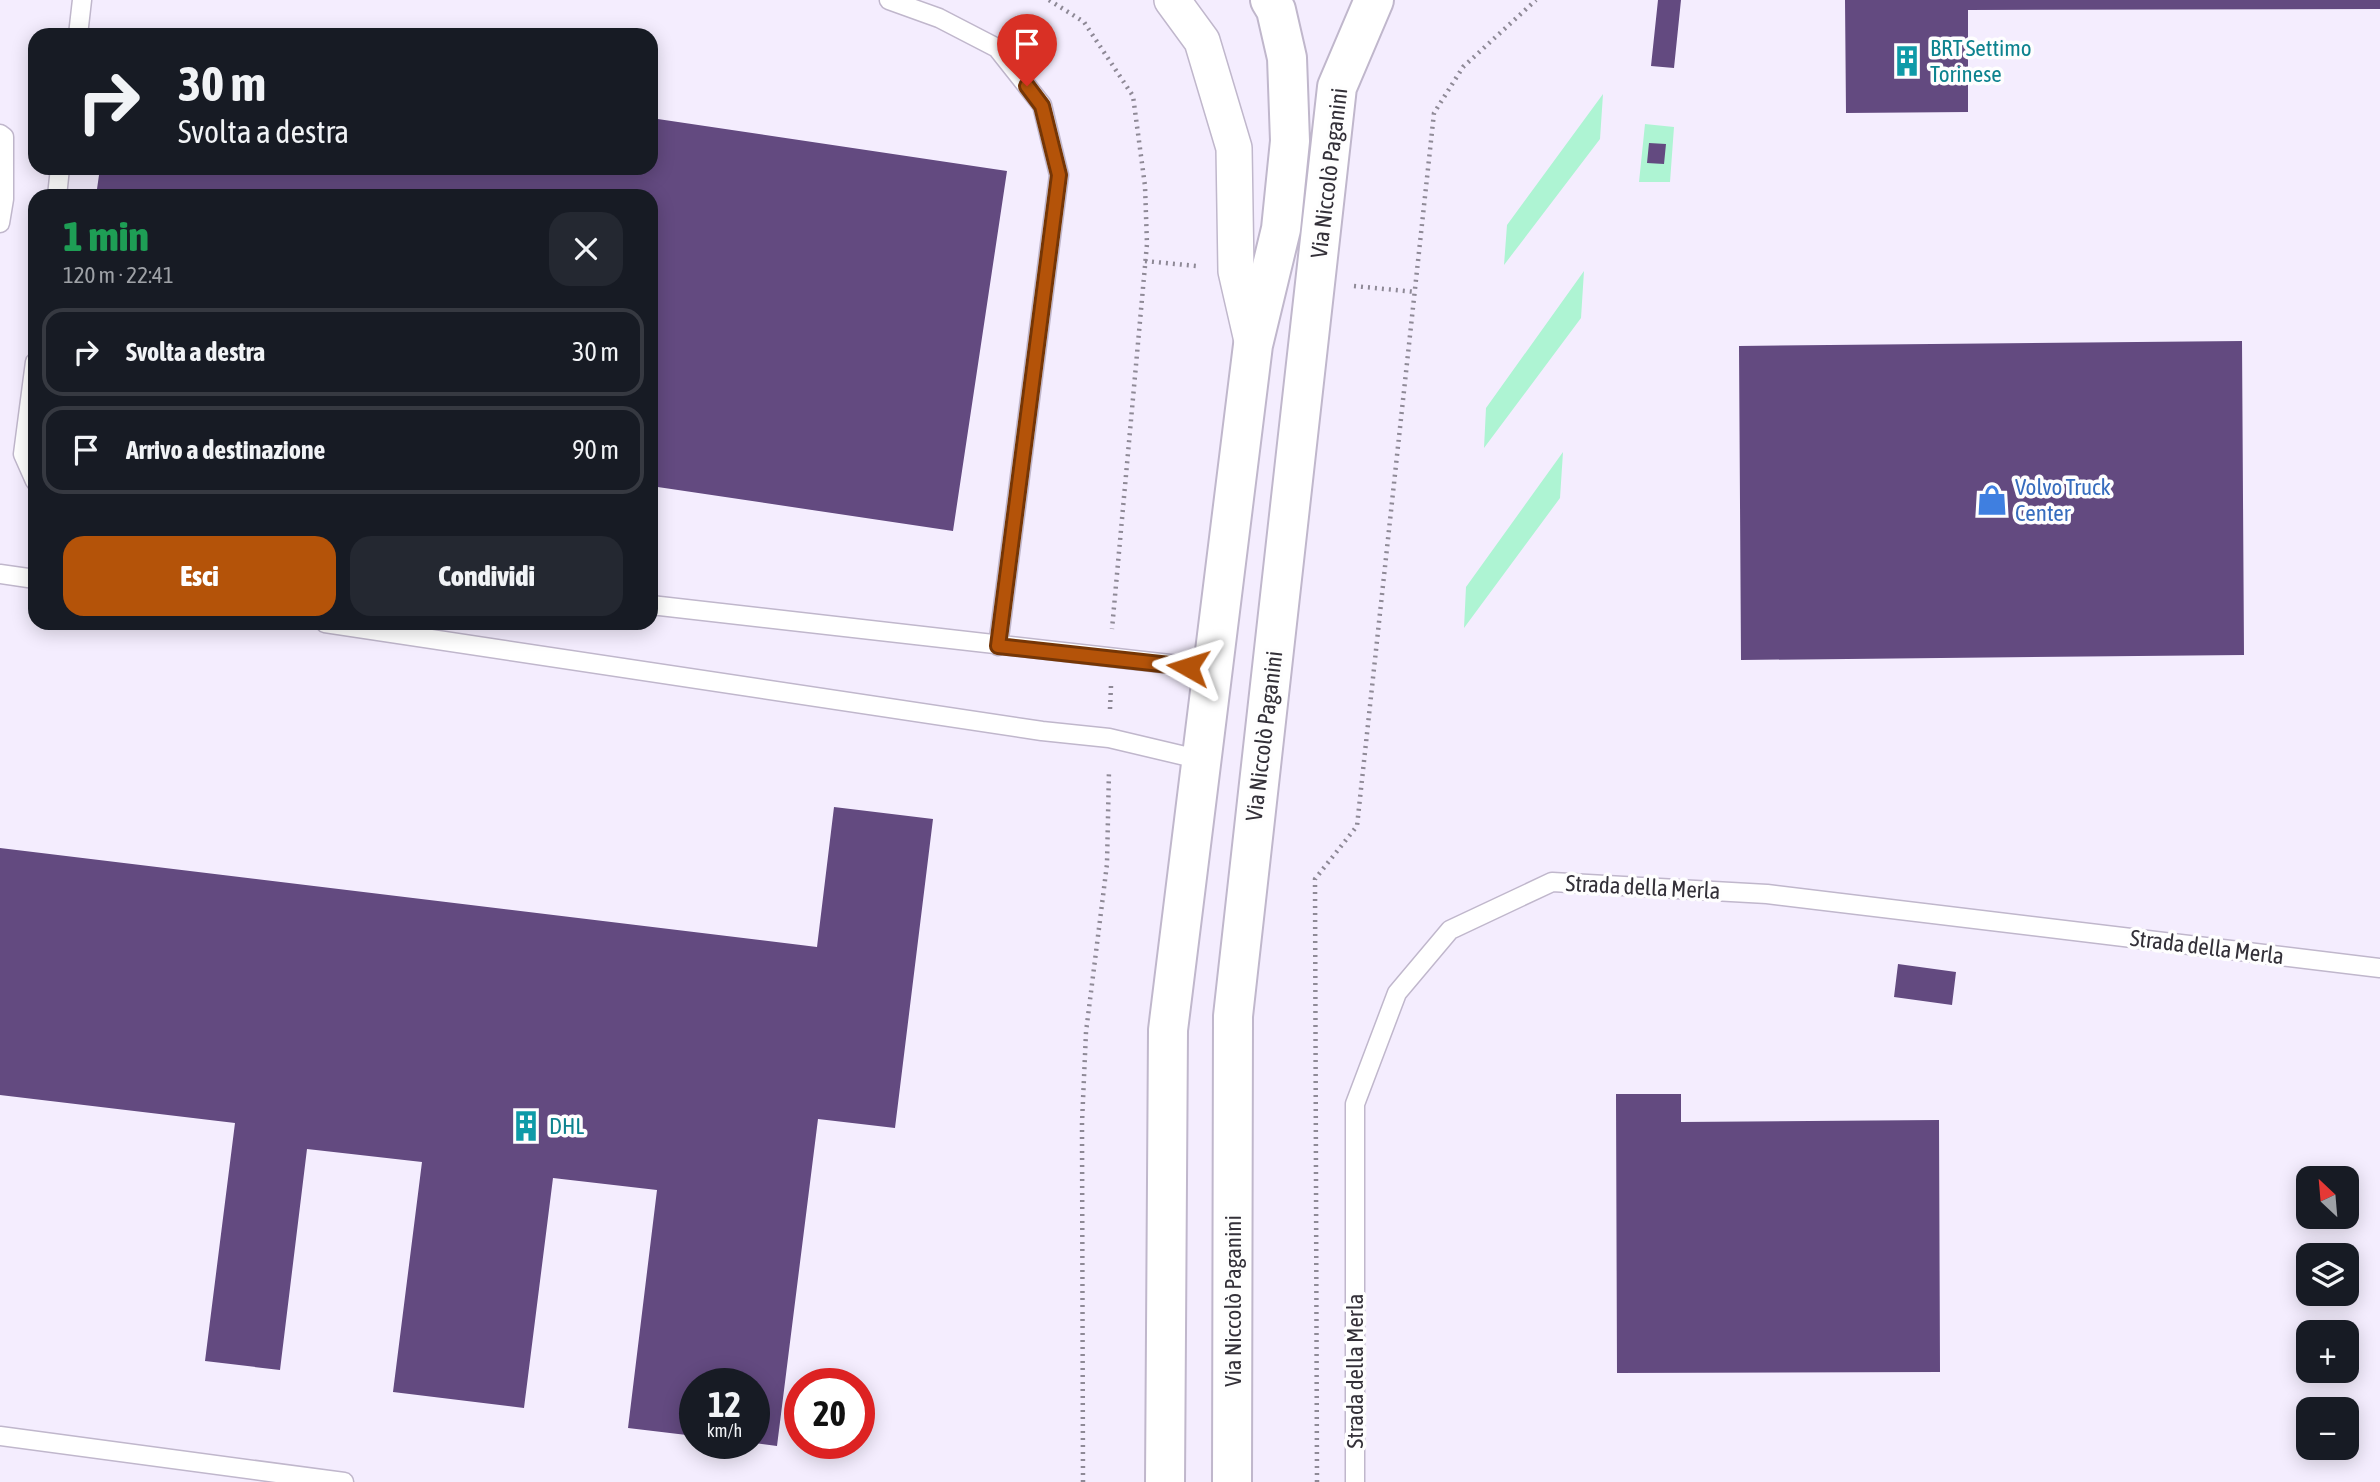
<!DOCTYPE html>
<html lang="it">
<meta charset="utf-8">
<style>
body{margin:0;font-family:"Asap Condensed",sans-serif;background:#242831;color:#f1f3f6;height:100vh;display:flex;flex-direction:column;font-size:26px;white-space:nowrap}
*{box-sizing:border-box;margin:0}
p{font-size:23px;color:#9ea1a6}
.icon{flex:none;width:38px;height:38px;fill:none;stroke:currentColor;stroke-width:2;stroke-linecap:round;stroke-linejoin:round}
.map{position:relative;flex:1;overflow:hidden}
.panel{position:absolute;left:28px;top:189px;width:630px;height:441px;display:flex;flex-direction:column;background:#171b24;border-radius:21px;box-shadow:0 4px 18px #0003}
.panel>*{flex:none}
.guide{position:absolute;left:28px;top:28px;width:630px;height:147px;border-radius:21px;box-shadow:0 4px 18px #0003;background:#171b24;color:#f1f3f6;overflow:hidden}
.needle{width:46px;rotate:334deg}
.buttons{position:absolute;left:2296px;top:1166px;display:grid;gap:14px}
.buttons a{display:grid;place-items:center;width:63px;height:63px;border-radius:14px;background:#171b24;box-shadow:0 4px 18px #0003;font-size:35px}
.speed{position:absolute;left:679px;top:1368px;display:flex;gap:14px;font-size:35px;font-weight:700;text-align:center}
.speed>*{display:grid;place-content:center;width:91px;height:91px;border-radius:50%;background:#171b24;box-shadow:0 4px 18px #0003;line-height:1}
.speed small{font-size:18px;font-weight:400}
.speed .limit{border:10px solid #d22;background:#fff;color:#111}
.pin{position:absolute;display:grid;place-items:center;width:60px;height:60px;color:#fff;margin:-72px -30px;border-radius:50% 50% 50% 0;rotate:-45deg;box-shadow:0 0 7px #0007}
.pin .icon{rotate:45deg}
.me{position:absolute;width:77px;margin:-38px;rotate:276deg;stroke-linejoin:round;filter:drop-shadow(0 0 5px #0008)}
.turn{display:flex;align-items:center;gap:24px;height:147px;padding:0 35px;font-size:32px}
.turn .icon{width:91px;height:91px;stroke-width:2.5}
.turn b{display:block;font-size:49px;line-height:60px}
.round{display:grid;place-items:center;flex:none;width:74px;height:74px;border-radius:21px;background:#242831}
.overview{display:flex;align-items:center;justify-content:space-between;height:119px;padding:0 35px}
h1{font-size:42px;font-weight:800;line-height:52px;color:#1e9e55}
.action{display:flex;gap:14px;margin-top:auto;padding:14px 35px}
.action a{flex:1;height:80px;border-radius:21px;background:#b45309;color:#fff;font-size:28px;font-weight:800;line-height:80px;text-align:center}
.action a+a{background:#242831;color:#f1f3f6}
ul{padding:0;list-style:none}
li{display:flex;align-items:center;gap:21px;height:88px;margin:0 14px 10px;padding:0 21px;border:4px solid #363941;border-radius:21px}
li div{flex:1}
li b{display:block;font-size:26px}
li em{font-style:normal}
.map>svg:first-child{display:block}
</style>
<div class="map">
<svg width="2380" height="1482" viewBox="0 0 2380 1482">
<rect width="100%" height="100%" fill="#f4edfe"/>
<path fill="#aef4d3" d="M1603 94 1600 139 1504 265 1507 225Z
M1645 124 1674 127 1670 182H1639Z
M1584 271 1581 318 1484 448 1486 408Z
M1563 452 1560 498 1464 628 1466 587Z"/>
<path fill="#634a80" d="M1658 0H1681L1674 68 1651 66Z
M1845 0H2380V9L1968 10V112L1846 113Z
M651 118 1007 171 953 531 651 486V196H96L100 168H651Z
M1649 143 1666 144 1664 164 1647 163Z
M2242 341 2244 655 1741 660 1739 346Z
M834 807 933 819 895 1128 818 1119 777 1446 754 1443V1384H695V1436L628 1428 657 1190 553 1178 524 1408 393 1392 422 1162 307 1149 280 1370 205 1361 235 1123 0 1095V848L817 947Z
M1898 964 1956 972 1952 1005 1894 997Z
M1616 1094H1681V1122L1939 1120 1940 1372 1617 1373Z"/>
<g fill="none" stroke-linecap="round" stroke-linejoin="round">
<defs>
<path id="service" d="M889 0 939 18 997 48 1042 105 1059 175 998 646
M78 35 82 0
M0 134 4 137V199L0 223
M57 196 60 168
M35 362 23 454 35 481
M0 574 35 579
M651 605 1214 669
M325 623 1042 731 1109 738 1202 760
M0 1436 344 1482
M1355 1482V1104L1397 993 1450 930 1552 882 1767 894 2380 968"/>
<path id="minor" d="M1172 0 1202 41 1234 148 1236 271 1253 345"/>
<path id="tertiary" d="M1165 1482 1168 1030 1253 345 1281 229 1290 141 1287 58 1276 10 1270 0
M1232 1482 1233 1016 1337 87 1374 0"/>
</defs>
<use href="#service" stroke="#c0b7cc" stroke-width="21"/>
<use href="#minor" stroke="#c0b7cc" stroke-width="38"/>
<use href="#tertiary" stroke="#c0b7cc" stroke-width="42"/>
<path stroke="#8e8996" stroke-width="4.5" stroke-dasharray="2 5" stroke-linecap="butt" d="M1049 0 1084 22 1133 96 1145 186 1147 244 1112 629
M1145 261 1196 266
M1354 286 1416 292
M1110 709 1111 686
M1083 1482 1082 1123 1086 1032 1107 864 1109 770
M1317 1482 1315 879 1357 826 1434 113 1463 67 1536 0"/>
<use href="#service" stroke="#fff" stroke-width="18"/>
<use href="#minor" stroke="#fff" stroke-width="35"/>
<use href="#tertiary" stroke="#fff" stroke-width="38"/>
</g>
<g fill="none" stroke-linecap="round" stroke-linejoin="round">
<defs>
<path id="route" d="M1027 86 1042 106 1059 175 998 646 1188 667"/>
</defs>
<use href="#route" stroke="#753606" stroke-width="18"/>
<use href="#route" stroke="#b45309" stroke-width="12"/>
</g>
<defs>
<symbol id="building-bare" viewBox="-9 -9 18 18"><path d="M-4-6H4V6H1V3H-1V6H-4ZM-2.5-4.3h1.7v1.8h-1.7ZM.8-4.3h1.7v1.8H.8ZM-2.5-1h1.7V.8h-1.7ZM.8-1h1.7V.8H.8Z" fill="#0f9aa8" stroke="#fefefe" stroke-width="2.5" paint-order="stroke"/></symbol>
<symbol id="shop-bare" viewBox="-9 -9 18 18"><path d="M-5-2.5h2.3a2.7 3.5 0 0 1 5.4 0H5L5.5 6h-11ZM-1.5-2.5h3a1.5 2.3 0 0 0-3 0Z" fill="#3f7fe0" stroke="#fefefe" stroke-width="2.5" paint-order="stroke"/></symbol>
</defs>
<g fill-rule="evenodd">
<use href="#building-bare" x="1885" y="39" width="44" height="44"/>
<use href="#shop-bare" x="1970" y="478" width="44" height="44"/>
<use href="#building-bare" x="504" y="1104" width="44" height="44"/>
</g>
<g text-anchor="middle" stroke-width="7" stroke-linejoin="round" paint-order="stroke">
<g font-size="23" fill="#0d838f" stroke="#fefefe" text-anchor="start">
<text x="1930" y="56">BRT Settimo<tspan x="1930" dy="26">Torinese</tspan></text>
<text x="549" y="1134">DHL</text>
</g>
<g font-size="23" fill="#333038" stroke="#fefefe">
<text transform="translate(1329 173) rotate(-83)" y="8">Via Niccolò Paganini</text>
<text transform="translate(1264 736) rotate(-83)" y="8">Via Niccolò Paganini</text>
<text transform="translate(1643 887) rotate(3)" y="8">Strada della Merla</text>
<text transform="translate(2207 947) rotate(7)" y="8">Strada della Merla</text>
<text transform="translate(1233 1301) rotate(-90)" y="8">Via Niccolò Paganini</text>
<text transform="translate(1355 1371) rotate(-90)" y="8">Strada della Merla</text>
</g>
<g font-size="23" fill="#366cbe" stroke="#fefefe" text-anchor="start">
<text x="2015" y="495">Volvo Truck<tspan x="2015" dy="26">Center</tspan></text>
</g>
</g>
</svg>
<div class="buttons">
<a><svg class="needle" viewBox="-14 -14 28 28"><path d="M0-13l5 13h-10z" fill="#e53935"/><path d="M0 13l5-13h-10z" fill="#9ea1a6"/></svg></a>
<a><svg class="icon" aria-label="layers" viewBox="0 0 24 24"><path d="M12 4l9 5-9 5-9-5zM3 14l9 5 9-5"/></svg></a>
<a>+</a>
<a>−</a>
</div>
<div class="speed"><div>12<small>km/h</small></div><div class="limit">20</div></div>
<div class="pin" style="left:1027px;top:86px;background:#d93025"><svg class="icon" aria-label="arrive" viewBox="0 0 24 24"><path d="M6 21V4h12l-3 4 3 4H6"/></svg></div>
<svg class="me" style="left:1188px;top:667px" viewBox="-20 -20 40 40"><path d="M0-17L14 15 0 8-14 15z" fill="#b45309" stroke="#fff" stroke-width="4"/></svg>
<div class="guide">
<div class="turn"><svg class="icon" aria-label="right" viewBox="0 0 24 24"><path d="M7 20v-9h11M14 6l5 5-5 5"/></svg><div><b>30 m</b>Svolta a destra</div></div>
</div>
<section class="panel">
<div class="overview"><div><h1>1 min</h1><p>120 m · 22:41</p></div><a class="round"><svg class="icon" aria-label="close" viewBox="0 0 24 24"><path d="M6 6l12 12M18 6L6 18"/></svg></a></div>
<ul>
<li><svg class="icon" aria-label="right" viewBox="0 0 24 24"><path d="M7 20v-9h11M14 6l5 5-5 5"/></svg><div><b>Svolta a destra</b></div><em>30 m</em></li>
<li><svg class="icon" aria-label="arrive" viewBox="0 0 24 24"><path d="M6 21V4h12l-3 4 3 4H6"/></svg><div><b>Arrivo a destinazione</b></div><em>90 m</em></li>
</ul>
<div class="action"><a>Esci</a><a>Condividi</a></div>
</section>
</div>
